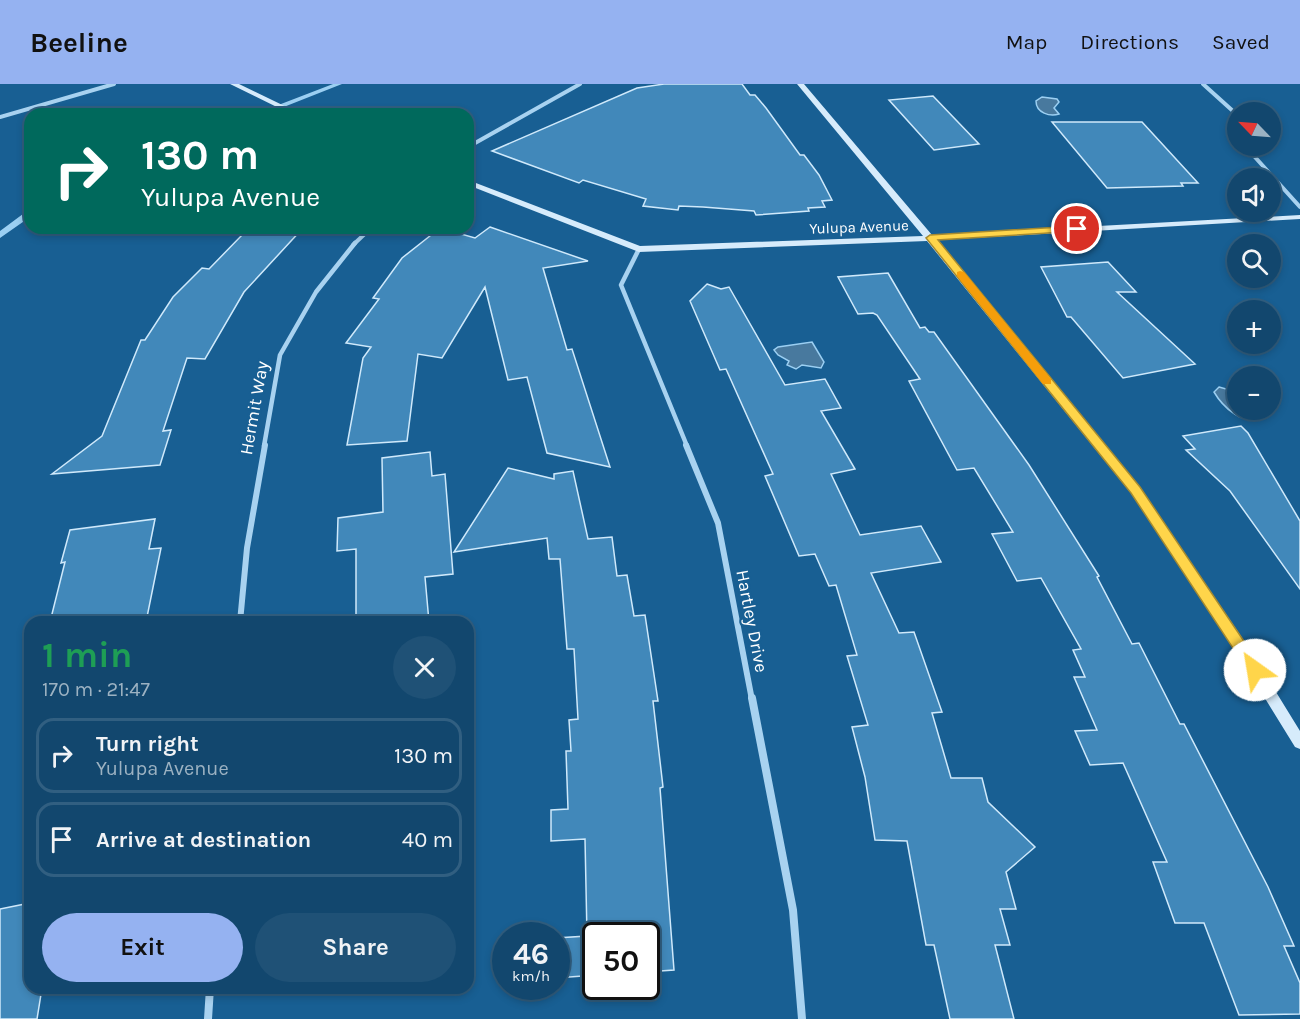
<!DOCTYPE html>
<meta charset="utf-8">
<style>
body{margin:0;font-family:Karla,sans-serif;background:#1f5176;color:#f1f3f6;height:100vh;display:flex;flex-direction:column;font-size:22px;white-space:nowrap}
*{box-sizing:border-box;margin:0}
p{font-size:20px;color:#9cb2c2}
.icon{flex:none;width:33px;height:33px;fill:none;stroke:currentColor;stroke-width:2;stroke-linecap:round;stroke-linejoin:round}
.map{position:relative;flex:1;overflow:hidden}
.sheet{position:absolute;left:24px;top:532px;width:450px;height:378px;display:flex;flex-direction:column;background:#12476e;border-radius:18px;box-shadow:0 3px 9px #0003,0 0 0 2px #315f81}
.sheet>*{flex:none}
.guide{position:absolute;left:24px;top:24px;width:450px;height:126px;border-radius:18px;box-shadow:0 3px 9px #0003,0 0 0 2px #315f81;background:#00695c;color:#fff;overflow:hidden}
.needle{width:39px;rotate:295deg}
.buttons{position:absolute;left:1227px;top:18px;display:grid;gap:12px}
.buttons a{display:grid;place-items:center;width:54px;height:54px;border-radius:50%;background:#12476e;box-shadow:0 3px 9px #0003,0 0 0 2px #315f81;font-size:30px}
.speed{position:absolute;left:492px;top:838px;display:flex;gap:12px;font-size:30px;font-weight:700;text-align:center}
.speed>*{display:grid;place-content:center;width:78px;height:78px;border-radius:50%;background:#12476e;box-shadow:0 3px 9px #0003,0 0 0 2px #315f81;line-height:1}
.speed small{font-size:15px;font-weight:400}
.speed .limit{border:3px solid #111;border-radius:9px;background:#fff;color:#111}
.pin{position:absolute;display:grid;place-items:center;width:51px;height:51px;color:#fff;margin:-26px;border:3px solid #fff;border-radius:50%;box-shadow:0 2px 6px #0007}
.me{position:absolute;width:66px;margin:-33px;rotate:328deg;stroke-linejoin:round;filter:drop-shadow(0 0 4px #0008)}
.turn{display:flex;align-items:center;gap:21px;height:126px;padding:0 18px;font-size:27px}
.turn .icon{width:78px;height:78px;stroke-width:2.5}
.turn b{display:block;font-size:42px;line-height:51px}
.round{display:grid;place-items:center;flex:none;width:63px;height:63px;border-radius:32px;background:#1f5176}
.headline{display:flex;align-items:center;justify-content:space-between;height:102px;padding:0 18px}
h1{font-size:36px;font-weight:700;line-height:45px;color:#1e9e55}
.button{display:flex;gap:12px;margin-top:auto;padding:12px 18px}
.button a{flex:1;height:69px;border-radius:36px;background:#95b2f1;color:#111;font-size:24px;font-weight:700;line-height:69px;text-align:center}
.button a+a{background:#1f5176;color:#f1f3f6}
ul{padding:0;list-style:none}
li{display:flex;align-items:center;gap:18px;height:75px;margin:0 12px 9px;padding:0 6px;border:3px solid #315f81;border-radius:18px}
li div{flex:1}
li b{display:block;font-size:22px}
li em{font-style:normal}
header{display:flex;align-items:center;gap:36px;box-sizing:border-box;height:84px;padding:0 30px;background:#95b2f1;color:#111}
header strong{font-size:28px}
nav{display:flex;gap:33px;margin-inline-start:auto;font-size:21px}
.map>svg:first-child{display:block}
</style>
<header>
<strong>Beeline</strong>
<nav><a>Map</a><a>Directions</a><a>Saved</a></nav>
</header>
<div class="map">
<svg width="1300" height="935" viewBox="0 0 1300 935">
<rect width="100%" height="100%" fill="#185f93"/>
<path fill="#48799e" stroke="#9bcff2" stroke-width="1.5" d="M1042 13 1057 15 1059 18 1054 24 1059 30C1050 33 1036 29 1036 17Z
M812 258 824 278 821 284 802 281 796 285 787 281 789 277 778 271 774 266 778 263Z
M1219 303 1237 308 1238 326H1256L1258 330C1245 346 1221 320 1214 308Z"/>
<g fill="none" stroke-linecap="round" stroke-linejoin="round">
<path fill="#9bcff2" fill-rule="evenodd" d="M333 0H342L266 30H255Z
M27 127H30V133L0 154V147Z"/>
</g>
<path fill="#4188ba" stroke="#cfe9fb" stroke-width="1.5" d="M664 0H742L750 11H755L766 24 800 71H804L819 91 832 116 822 117 825 123 808 124 809 127 756 131 754 127 703 123 679 122 678 126 643 122 646 115 583 96 579 99 492 67 637 4Z
M933 12 979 60 934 66 889 16Z
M1052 38H1142L1198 99H1181L1183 102 1107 104Z
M490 143 588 177 543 184 567 266 572 265 610 383 547 369 527 293 508 296 485 203 442 274 418 270 407 357 347 361 363 274 371 263 346 259 379 215 373 214 402 174 440 144 475 154Z
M256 144H303L244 208 205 275 187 274 163 347 171 346 160 381 52 390 102 352 141 256H145L173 213 202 184 209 185 243 150 249 151Z
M1108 178 1136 208H1117L1195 280 1123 294 1071 233H1067L1041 183Z
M888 189 920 244 925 243 929 248H934L1029 381 1099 492 1097 493 1132 560 1139 559 1180 640H1184L1268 803 1294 862H1284L1300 899V930L1239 931 1204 839H1175L1153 778H1167L1123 679 1090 681 1075 647 1097 646 1074 593H1085L1073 566 1081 565 1041 494 1017 497 992 450 1013 448 974 384 957 386 909 297 920 295 877 231 873 229 858 230 838 193Z
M707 200 721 205 729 203 785 301 825 295 841 324 821 327 855 385 831 390 860 451 921 442 941 478 871 489 899 549 914 548 942 628 932 629 951 694H982L988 718 1035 763 1006 788 1016 825H1000L1010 861H995L1014 935H950L934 861H926L907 757 875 756 865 693 852 643 868 641 847 572 857 571 836 501 829 502 815 470 799 472 765 392 773 390 726 285 720 286 690 217Z
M1241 342 1248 349 1300 437V505L1230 407 1186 366 1195 365 1183 352Z
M430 368 432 392 445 390 453 490 425 493 429 538H356V465L337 467 338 434 383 428 382 374Z
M508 384 554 395V390L573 387 588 455 612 453 617 492 627 491 634 532 645 531 658 617H653L663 703 660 704 674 886 646 888V852H596V891L556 894V854L587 852 585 755 551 757V726L568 725 566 667H571L569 636 578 635 574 565H567L560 475H549L547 454 454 468Z
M155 435 149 465 161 464 146 538H50L65 478 61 479 70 446Z
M30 819V904H42L37 935H0V825Z"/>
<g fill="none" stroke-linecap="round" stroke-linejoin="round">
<path stroke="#a8d2f0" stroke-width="4" d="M1203 0 1234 28 1238 39
M0 33 114 0
M1245 62 1300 123
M468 63 580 0
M353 161 371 144"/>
<path stroke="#a8d2f0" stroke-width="4.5" d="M639 165 621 201 687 362
M264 362 280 271 316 208 355 159"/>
<path stroke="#a8d2f0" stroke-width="6" d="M686 361 718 439 752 616
M240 538 247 464 265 361"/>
<path stroke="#a8d2f0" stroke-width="8" d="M752 614 793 826 802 935
M208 935 210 904"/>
<path fill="#d6ebfb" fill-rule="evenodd" d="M230 0H239L301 30H291Z
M797 0H804L932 151 1300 131V135L936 156 1139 403 1249 564 1300 647V665L1295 663 1239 572 1131 409 927 157 639 168 468 101V96L640 162 923 152Z"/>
</g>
<path fill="#ffd54a" stroke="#a68a30" stroke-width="1.5" d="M1077 142 1082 145 1081 147 938 156 1140 403 1260 581 1263 586 1260 590 1255 592 1250 590 1131 409 926 154 930 151Z"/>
<path fill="#f59e0b" d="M960 187 964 188 1051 295V300H1043L957 192V188Z"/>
<g text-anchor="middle" stroke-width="4.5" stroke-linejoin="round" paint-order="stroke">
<g font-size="15" fill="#fff" stroke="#185f93">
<text transform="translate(859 143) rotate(-2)" y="5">Yulupa Avenue</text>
</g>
<g font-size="18" fill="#fff" stroke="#185f93">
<text transform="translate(254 324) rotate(-80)" y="6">Hermit Way</text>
<text transform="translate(752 537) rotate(79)" y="6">Hartley Drive</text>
</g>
</g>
</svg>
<div class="buttons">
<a><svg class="needle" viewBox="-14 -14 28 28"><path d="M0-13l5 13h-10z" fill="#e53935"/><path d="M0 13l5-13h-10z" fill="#9cb2c2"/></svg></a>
<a><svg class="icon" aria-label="sound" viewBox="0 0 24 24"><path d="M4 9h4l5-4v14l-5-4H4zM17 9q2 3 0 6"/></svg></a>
<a><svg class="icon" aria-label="search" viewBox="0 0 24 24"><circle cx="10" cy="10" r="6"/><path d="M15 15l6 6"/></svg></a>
<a>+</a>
<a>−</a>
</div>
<div class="speed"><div>46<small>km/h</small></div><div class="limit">50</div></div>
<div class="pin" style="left:1077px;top:145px;background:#d93025"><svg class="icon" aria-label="arrive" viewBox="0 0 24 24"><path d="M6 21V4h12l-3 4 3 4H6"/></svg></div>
<svg class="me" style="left:1255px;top:586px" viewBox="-20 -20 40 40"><circle r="19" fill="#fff"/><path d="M0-13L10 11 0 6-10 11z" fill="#ffd54a"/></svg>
<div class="guide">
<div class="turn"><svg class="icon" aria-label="right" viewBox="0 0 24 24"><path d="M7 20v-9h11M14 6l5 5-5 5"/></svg><div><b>130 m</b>Yulupa Avenue</div></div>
</div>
<section class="sheet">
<div class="headline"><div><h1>1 min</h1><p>170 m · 21:47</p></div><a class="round"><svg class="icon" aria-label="close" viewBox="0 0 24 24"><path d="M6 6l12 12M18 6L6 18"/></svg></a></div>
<ul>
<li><svg class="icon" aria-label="right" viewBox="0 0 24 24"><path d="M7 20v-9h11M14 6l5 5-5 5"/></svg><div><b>Turn right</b><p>Yulupa Avenue</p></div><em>130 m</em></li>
<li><svg class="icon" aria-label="arrive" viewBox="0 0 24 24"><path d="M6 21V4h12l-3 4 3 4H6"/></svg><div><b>Arrive at destination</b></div><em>40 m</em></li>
</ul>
<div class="button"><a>Exit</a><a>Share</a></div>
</section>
</div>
